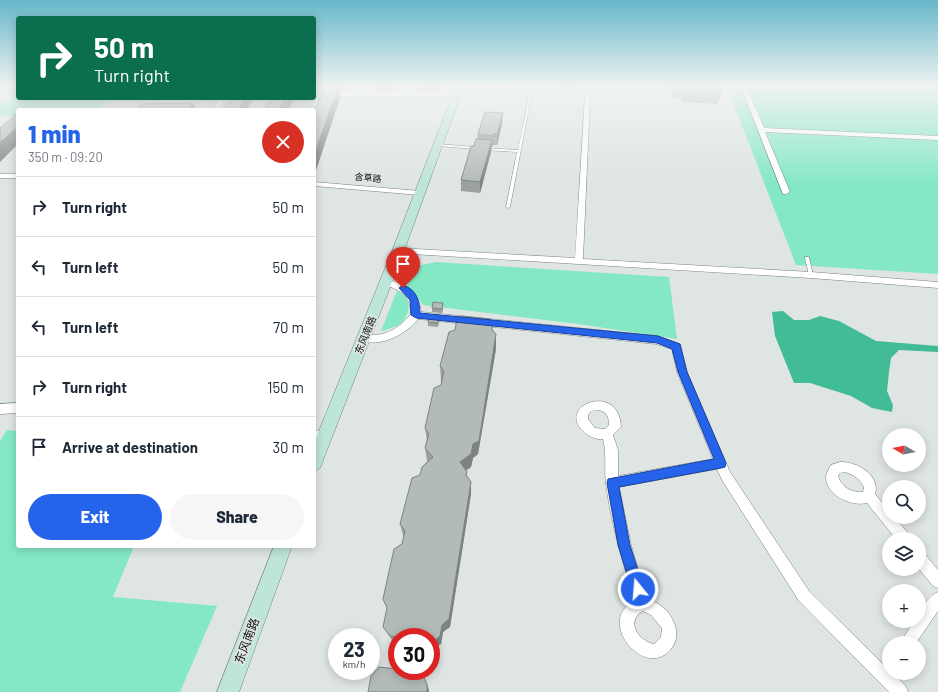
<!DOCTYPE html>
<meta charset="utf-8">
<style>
body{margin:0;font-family:Barlow,"Noto Sans SC",sans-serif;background:#f6f6f7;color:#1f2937;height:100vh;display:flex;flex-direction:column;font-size:15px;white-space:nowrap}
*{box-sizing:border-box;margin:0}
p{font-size:13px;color:#747a83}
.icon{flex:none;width:22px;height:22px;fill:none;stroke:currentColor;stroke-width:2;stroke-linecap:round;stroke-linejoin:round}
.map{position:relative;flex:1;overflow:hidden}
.panel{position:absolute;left:16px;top:108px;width:300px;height:440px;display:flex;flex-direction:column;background:#fff;border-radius:4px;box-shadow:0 2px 10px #0003}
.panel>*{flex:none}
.top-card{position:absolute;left:16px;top:16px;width:300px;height:84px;border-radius:4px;box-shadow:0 2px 10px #0003;background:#0b6e4f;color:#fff;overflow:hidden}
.needle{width:26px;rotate:279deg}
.tools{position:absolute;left:882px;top:428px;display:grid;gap:8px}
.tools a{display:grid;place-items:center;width:44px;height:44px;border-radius:50%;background:#fff;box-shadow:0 2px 10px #0003;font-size:20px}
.speed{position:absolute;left:328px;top:628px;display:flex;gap:8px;font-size:20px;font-weight:700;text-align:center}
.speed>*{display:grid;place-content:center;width:52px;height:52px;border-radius:50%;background:#fff;box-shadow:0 2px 10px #0003;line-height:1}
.speed small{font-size:10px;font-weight:400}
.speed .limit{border:6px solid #d22;background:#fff;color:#111}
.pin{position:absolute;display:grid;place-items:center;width:34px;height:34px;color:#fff;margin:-41px -17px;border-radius:50% 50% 50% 0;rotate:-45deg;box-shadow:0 0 4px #0007}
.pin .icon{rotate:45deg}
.me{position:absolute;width:44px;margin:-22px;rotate:343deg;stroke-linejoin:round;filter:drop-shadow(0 0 3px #0008)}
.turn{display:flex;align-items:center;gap:14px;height:84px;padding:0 12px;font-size:18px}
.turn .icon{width:52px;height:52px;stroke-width:2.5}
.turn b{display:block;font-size:28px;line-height:34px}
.round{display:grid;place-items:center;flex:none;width:42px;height:42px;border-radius:21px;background:#f6f6f7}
.summary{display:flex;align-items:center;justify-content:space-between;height:68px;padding:0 12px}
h1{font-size:24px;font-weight:800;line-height:30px;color:#2563eb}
.primary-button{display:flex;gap:8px;margin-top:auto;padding:8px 12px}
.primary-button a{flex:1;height:46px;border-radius:24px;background:#2563eb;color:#fff;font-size:16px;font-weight:800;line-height:46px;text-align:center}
.primary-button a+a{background:#f6f6f7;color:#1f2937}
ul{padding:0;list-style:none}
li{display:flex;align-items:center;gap:12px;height:60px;padding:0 12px;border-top:1px solid #e0e1e3}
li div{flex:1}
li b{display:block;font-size:15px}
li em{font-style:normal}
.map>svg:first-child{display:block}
</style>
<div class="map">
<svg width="938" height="692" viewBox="0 0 938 692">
<rect width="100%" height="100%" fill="#dee5e2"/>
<path fill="#84e8c5" d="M727 87H938V274L796 265Z
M18 97V98H110V100L100 107 92 110H18V116L0 115V105Z
M436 262 669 277 677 339 578 324 423 305 407 286 413 267Z
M397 291C414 297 411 317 397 326 392 328 387 329 381 331Z
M7 430 18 431V546H134L113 597 217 606 180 692H0V441Z"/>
<path fill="#41bc97" d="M783 311 794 320H809L820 316 839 321 876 341 938 346V352L899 350 891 358 889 372 887 391 893 405 892 412 872 408 851 396 810 383H794L775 336 772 312Z"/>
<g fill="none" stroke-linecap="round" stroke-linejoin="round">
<defs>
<path id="lane" d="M530 91 532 92 510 207 508 208 506 207 517 152 484 150 482 149 484 148 518 150Z
M437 144 476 147 478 148 476 149 438 146 436 145Z
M805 257H809V258L813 275V276H809V275L805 258Z"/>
<path id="street" d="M741 87H747L764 128 938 136V140L765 132 790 192 786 194H783Z
M314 92H457L460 94 457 96H314Z
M585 97 590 98 583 259 811 272 938 282V288L811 278 395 253 394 251 395 249 398 248 575 258Z
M219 98H225L218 110H212Z
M0 174H18V178H0Z
M314 182 420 191 424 193 420 195 314 186Z
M386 279C404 284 419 291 421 312L657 336 680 344 687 372 730 472 809 591 889 670V673H892L906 686 908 692H889L799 601 722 480 717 469 619 487 631 545 647 599C660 603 669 610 674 623 678 632 677 641 671 649 645 681 595 621 634 601 623 562 611 524 606 484 604 469 607 454 603 439 596 440 588 436 583 431 556 404 620 382 621 427L613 435 618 450V476L713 459 677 372 672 349 656 344 418 319C405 335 382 347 361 341L359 338 361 335C366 334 371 335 376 335 390 334 402 325 411 314 410 293 401 291 383 284L382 282 383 280ZM599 410C607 412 609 417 609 425L605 429 595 428 588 419V415L591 411ZM643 611 651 615 662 628 661 637 654 644C638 641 625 621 643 611Z
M18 403V413L0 414V404Z
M314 430 328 432 330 436 328 440 324 441 314 440Z
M840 462C856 461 881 475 875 494L889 511V517H894L909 534 911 539H896L867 503C851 507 826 495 826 477 826 473 829 469 831 465ZM845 472C853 474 860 479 864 487L863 492C852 493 841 487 838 476L840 473Z
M919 551 924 553 938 570V588L933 586 919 569Z
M938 592V611L916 643H900L914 621H919C919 611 928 596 938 592Z"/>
<path id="secondary" d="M452 87H460L461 94 404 251 322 463 320 468 314 471V443L392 251 453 94Z
M274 546H292L239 692H217Z"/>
</defs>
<use href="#lane" stroke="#7a817e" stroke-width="1"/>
<use href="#street" stroke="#7a817e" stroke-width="1"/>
<use href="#secondary" stroke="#7a817e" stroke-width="1"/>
<use href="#lane" fill="#fff" fill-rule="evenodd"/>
<use href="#street" fill="#fff" fill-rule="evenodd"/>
<use href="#secondary" fill="#bee5da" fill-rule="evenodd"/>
</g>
<path fill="#9aa19e" d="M324 87H348L347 90H338L340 98 314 176V113Z
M378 87H394L393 90H378Z
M419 87H439L438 90H419Z
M552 87H579V89Z
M664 87H722L723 90 718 104 682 102 681 99 672 98 671 92 664 91Z
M502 124 497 145H493V147L491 146V152L480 193 461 191V180L474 146 477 139 478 134Z
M443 307 442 313 432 312V308Z
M439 319V323L438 327 428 326V322Z
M493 330 496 334V349L478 454 473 458 471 467 466 471 467 476 471 482V494L450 627 443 632 441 644 434 649H431V637H397V643H394L388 634 383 627 404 537 403 535 400 524 420 475 428 462 427 461 425 448 427 441 425 428 442 382 441 381 440 366Z"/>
<path fill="#7d8381" d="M338 87 340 98 314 176V156Z
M245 98H254L247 110H238Z
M285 98H294L289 110H279Z
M193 103 196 110H188Z
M503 113 502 124 497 145V134Z
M18 126V144L0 162V143Z
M492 140 491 152 480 193V182Z
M443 303V307L442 313V309Z
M496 334V349L478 454 473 458 471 467 460 474V462Z
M471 482V494L450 627 443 632 441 644 434 649 433 642Z
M427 684 429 690V692H427Z"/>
<path fill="#b3bbb8" stroke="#7d8381" d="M324 87H338L314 156V113Z
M686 87H722L723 90 686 88Z
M231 98H245L238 110H223Z
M271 98H285L279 110H266L267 108H265Z
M193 103 188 110H137L142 104Z
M106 109H121V110H106Z
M485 112 503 113 497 134H494L493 136 478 134Z
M15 115H18V126L0 143V128Z
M476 139 492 140 480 182 461 180 471 146H474Z
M433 302 443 303 442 309 432 308Z
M462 316 490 319 493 323 492 330 496 334 479 441 473 444 471 454 460 462 467 472 466 475 471 482 449 619 442 625 440 636 433 642H431V637H398L390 636 383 627 387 608 383 599 394 549 402 544 405 531 400 524 412 478 420 475 422 467 433 457 425 448 429 434 425 428 434 388 441 385 444 371 440 366 449 332 455 330 457 319Z
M429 318 439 319 438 323 428 322Z
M379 667 397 669V671H407L422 674 427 684V692H368L371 676Z"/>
<linearGradient id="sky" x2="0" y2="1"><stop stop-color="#65b7c8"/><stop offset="0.47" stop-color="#f0f3f2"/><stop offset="1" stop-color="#f0f3f2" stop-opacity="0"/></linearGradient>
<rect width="938" height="184" fill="url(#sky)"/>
<path fill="#2563eb" stroke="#184099" d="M403 285C417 290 419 300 420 313L658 336 680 344 687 372 726 463 725 467 721 468 619 487 630 545 644 589 642 594 638 596 633 594 618 545 607 483 608 479 714 459 678 372 672 349 657 343 416 318 411 315 410 300 399 288Z"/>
<g text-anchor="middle" stroke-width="3.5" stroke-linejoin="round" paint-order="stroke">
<g font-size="9" fill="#101312" stroke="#dee5e2">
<text transform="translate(368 178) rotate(5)" y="3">含草路</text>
</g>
<g font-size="10" fill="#101312" stroke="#dee5e2">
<text transform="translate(365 335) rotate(-68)" y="4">东风南路</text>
</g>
<g font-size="12" fill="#101312" stroke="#dee5e2">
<text transform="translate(247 641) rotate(-69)" y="4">东风南路</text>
</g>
</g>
</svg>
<div class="tools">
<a><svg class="needle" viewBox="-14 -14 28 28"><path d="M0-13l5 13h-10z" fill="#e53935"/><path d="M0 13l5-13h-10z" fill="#747a83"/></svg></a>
<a><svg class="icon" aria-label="search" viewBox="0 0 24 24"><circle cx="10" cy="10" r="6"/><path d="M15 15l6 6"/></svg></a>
<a><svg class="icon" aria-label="layers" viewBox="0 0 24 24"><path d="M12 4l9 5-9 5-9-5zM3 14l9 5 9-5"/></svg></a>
<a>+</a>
<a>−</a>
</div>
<div class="speed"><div>23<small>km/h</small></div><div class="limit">30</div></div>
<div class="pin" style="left:403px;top:288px;background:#d93025"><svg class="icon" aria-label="arrive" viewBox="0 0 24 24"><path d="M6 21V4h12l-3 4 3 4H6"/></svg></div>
<svg class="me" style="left:638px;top:589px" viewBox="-20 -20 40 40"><circle r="17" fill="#2563eb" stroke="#fff" stroke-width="3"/><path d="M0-11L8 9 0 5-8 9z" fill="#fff"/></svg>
<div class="top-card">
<div class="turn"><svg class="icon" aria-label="right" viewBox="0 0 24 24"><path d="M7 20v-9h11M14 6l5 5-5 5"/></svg><div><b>50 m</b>Turn right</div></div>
</div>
<section class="panel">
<div class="summary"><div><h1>1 min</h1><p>350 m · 09:20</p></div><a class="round" style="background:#d93025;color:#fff"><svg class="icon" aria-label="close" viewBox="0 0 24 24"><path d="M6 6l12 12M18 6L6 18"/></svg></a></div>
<ul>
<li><svg class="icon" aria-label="right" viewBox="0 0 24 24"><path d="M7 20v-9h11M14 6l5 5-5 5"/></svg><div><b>Turn right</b></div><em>50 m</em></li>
<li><svg class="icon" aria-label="left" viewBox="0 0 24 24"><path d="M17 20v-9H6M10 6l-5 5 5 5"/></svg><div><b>Turn left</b></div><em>50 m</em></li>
<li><svg class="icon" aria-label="left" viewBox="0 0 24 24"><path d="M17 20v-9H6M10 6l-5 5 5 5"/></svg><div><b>Turn left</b></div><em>70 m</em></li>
<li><svg class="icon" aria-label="right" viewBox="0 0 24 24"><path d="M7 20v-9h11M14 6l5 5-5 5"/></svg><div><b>Turn right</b></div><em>150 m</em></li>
<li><svg class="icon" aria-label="arrive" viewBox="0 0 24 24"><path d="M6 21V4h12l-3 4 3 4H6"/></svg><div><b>Arrive at destination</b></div><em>30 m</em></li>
</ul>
<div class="primary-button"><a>Exit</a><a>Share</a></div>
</section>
</div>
